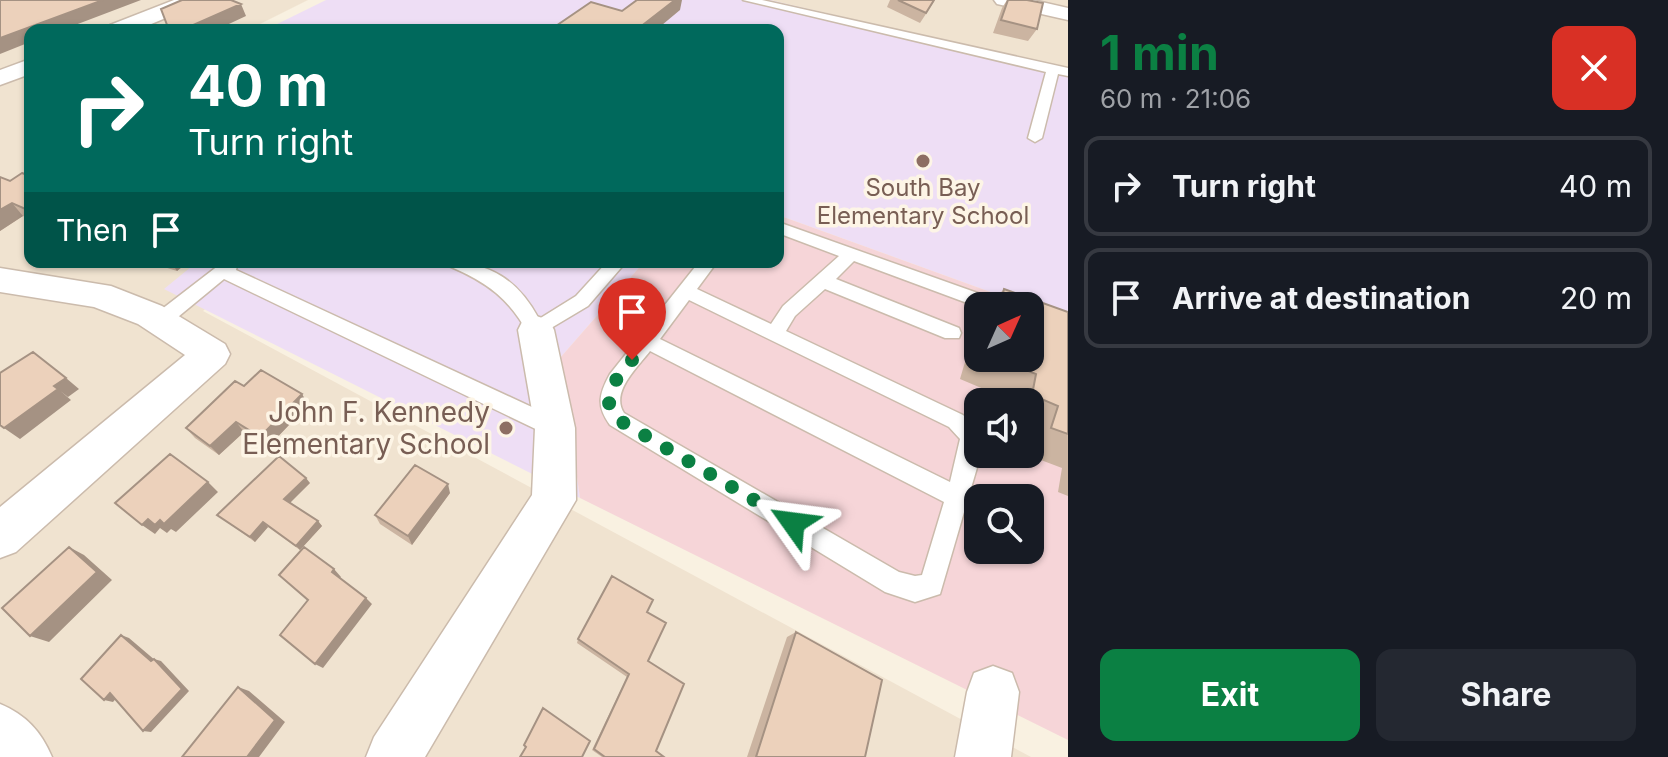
<!DOCTYPE html>
<meta charset="utf-8">
<style>
body{margin:0;font-family:Inter,sans-serif;background:#242831;color:#f1f3f6;height:100vh;display:flex;flex-direction:column;font-size:30px;white-space:nowrap}
*{box-sizing:border-box;margin:0}
p{font-size:26px;color:#9ea1a6}
.icon{flex:none;width:44px;height:44px;fill:none;stroke:currentColor;stroke-width:2;stroke-linecap:round;stroke-linejoin:round}
.map{position:relative;flex:1;overflow:hidden}
.side{display:flex;flex-direction:column;background:#171b24;width:600px}
.side>*{flex:none}
.banner{position:absolute;left:24px;top:24px;width:760px;height:244px;border-radius:16px;box-shadow:0 2px 6px #0004;background:#00695c;color:#fff;overflow:hidden}
.needle{width:52px;rotate:45deg}
.tools{position:absolute;left:964px;top:292px;display:grid;gap:16px}
.tools a{display:grid;place-items:center;width:80px;height:80px;border-radius:16px;background:#171b24;box-shadow:0 2px 6px #0004;font-size:40px}
.pin{position:absolute;display:grid;place-items:center;width:68px;height:68px;color:#fff;margin:-82px -34px;border-radius:50% 50% 50% 0;rotate:-45deg;box-shadow:0 0 8px #0007}
.pin .icon{rotate:45deg}
.me{position:absolute;width:88px;margin:-44px;rotate:301deg;stroke-linejoin:round;filter:drop-shadow(0 0 6px #0008)}
.turn{display:flex;align-items:center;gap:28px;height:168px;padding:0 32px;font-size:36px}
.turn .icon{width:104px;height:104px;stroke-width:2.5}
.turn b{display:block;font-size:56px;line-height:68px}
.then{display:flex;align-items:center;height:76px;padding:0 32px;background:#0003;gap:16px;font-size:30px}
.round{display:grid;place-items:center;flex:none;width:84px;height:84px;border-radius:16px;background:#242831}
.headline{display:flex;align-items:center;justify-content:space-between;height:136px;padding:0 32px}
h1{font-size:48px;font-weight:700;line-height:60px;color:#0b8043}
.button{display:flex;gap:16px;margin-top:auto;padding:16px 32px}
.button a{flex:1;height:92px;border-radius:16px;background:#0b8043;color:#fff;font-size:32px;font-weight:700;line-height:92px;text-align:center}
.button a+a{background:#242831;color:#f1f3f6}
ul{padding:0;list-style:none}
li{display:flex;align-items:center;gap:24px;height:100px;margin:0 16px 12px;padding:0 16px;border:4px solid #363941;border-radius:16px}
li div{flex:1}
li b{display:block;font-size:30px}
li em{font-style:normal}
main{display:flex;flex:1;min-height:0}
.map>svg:first-child{display:block}
</style>
<main>
<div class="map">
<svg width="1068" height="757" viewBox="0 0 1068 757">
<rect width="100%" height="100%" fill="#f9f1e1"/>
<path fill="#f0e3d0" d="M0 0H308L248 30H30V262H254L203 311 1031 757H0Z
M770 0H1068V71L823 12Z"/>
<path fill="#eedef5" d="M326 0H770L1068 71V320L778 215V30H265Z
M197 262H644L560 358 580 498 164 289Z"/>
<path fill="#f6d5d8" fill-rule="evenodd" d="M778 215 1068 320V740L580 498 560 358 644 262H778ZM978 306H1030V358H978ZM978 402H1030V454H978ZM978 498H1030V550H978Z"/>
<g fill="none" stroke-linecap="round" stroke-linejoin="round">
<defs>
<path id="service" d="M743 0H762L1068 68V76L1058 74 1042 138 1035 142 1028 138 1046 72Z
M778 222 1000 301 1003 306 978 307 854 261 836 279 959 328 961 333 959 338H945L825 289 795 316 786 331 963 415 978 429V454H981L940 594 915 602 885 592 610 425C596 406 599 394 610 374L699 262H717L697 289 771 324 783 306 839 256 778 233ZM689 300 949 427 960 439 950 482 660 339ZM650 351 944 502 922 575 915 576 899 572 624 413C610 392 638 367 650 351Z
M223 262H238L236 270 562 421 566 428 562 435 555 437 548 435 224 279 167 326H153L151 321 153 316Z
M446 262C490 262 518 280 539 319L576 296 607 262H626L588 306 536 337 529 335C510 299 487 282 449 266Z"/>
<path id="minor" d="M174 0H202L199 4 137 30H107L110 25Z
M994 0H1033L1068 8V20L997 4Z
M30 59V74L0 85V70Z
M0 268 111 286 162 306 225 344 230 354 225 364 16 552 0 558V507L185 355 138 324 94 307 0 292Z
M536 316 549 320 554 330 575 428 576 500 425 757H366L374 737 532 495 535 428 518 330 523 320Z
M993 666 1012 673 1019 692 1011 757H955L967 692 974 673Z
M0 704C26 715 41 731 52 757H0Z"/>
</defs>
<use href="#service" stroke="#cbbbac" stroke-width="3"/>
<use href="#minor" stroke="#cbbbac" stroke-width="3"/>
<use href="#service" fill="#fff" fill-rule="evenodd"/>
<use href="#minor" fill="#fff" fill-rule="evenodd"/>
</g>
<path fill="#cbb4a1" d="M890 0H935L920 23 887 7Z
M1007 0H1027L1037 29 1028 41 993 33 1002 8Z
M30 176V219L23 216 0 231V177L10 181Z
M148 262H188L177 271Z
M1004 289 1068 312V496L1058 492 1062 468 1025 454H1030V402H1004L1005 398 960 379 978 318V358H1030V306H988Z
M244 386 302 394 308 405 268 447 244 432 219 455 195 438 186 428Z
M310 483 290 502 318 521 322 526 300 550 268 527 255 542 217 515Z
M450 493 412 545 380 524 375 515Z
M647 612 648 661 656 751 664 757H602L592 750 627 677 577 643 578 639Z
M796 632 865 757H747L787 637Z"/>
<path fill="#a59283" d="M103 0H141L62 30H30V42L0 54V38Z
M675 0H682L680 10 656 30H639V28Z
M241 4 246 16 216 30H182Z
M12 203 23 216 0 231V210Z
M171 262H188L177 271Z
M66 378 79 389 68 397 54 386Z
M58 389 71 400 20 439 4 428Z
M302 394 308 405 268 447 260 437Z
M236 422 244 432 219 455 210 446Z
M306 478 310 483 289 504 284 499Z
M208 482 218 492 176 532 171 529 167 533 160 528 155 534 142 525 148 519Z
M448 484 450 493 412 545 408 536Z
M318 521 322 526 300 550 296 546Z
M263 522 268 527 255 542 250 537Z
M69 547 84 555 112 580 49 642 30 636Z
M334 569 341 577 339 579 332 572Z
M366 598 372 604 323 668 315 664Z
M121 635 129 638 156 661 154 659 161 661 189 691 151 732 143 731 151 661Z
M238 687 249 691 285 722 259 757H247Z
M110 693 119 695 113 702 104 700Z"/>
<path fill="#ecd1bb" stroke="#a59283" stroke-width="2" d="M0 0H103L0 38Z
M182 0H231L241 4 182 30H169L161 9Z
M637 0H675L639 28 642 30H550L591 2 622 11Z
M898 0H934L926 13Z
M1008 0H1027L1043 3 1037 29 1001 20Z
M22 173 30 176V211L12 203 0 210V177L10 181Z
M1004 289 1068 312V434L1051 428 1058 406 1032 395 1036 374 997 358H1030V306H1000Z
M33 352 66 378 54 386 58 389 4 428 0 425V373Z
M261 370 302 394 260 437 236 422 210 446 186 428 235 381 244 386Z
M170 454 208 482 164 524 160 520 155 525 148 519 142 525 115 503Z
M279 456 306 478 284 499 318 521 296 546 263 522 250 537 217 515Z
M415 465 448 484 408 536 375 515Z
M69 547 97 572 30 636 2 608Z
M304 547 334 569 332 572 366 598 315 664 280 635 308 600 279 575Z
M612 576 653 600 647 612 666 623 648 661 684 684 656 751 664 757H605L594 749 629 674 578 639Z
M796 632 882 680 865 757H756Z
M121 635 151 661 154 659 182 689 143 731 110 693 104 700 81 679Z
M238 687 275 720 247 757H182Z
M543 708 590 741 582 757H520L526 747 524 745Z"/>
<g fill="none" stroke-linecap="round" stroke-linejoin="round">
<path stroke="#0b8043" stroke-width="14" stroke-dasharray="0 25.2" d="M632 360C616 380 598 396 617 419L793 523"/>
</g>
<g fill="#8d6e63" stroke="#fdf5e6" stroke-width="3">
<circle cx="923" cy="161" r="8"/>
<circle cx="506" cy="428" r="8"/>
</g>
<g text-anchor="middle" stroke-width="7" stroke-linejoin="round" paint-order="stroke">
<g font-size="24" fill="#785e54" stroke="#fdf5e6">
<text x="923" y="196">South Bay<tspan x="923" dy="28">Elementary School</tspan></text>
</g>
<g font-size="28" fill="#785e54" stroke="#fdf5e6" text-anchor="end">
<text x="490" y="422">John F. Kennedy<tspan x="490" dy="32">Elementary School</tspan></text>
</g>
</g>
</svg>
<div class="tools">
<a><svg class="needle" viewBox="-14 -14 28 28"><path d="M0-13l5 13h-10z" fill="#e53935"/><path d="M0 13l5-13h-10z" fill="#9ea1a6"/></svg></a>
<a><svg class="icon" aria-label="sound" viewBox="0 0 24 24"><path d="M4 9h4l5-4v14l-5-4H4zM17 9q2 3 0 6"/></svg></a>
<a><svg class="icon" aria-label="search" viewBox="0 0 24 24"><circle cx="10" cy="10" r="6"/><path d="M15 15l6 6"/></svg></a>
</div>
<div class="pin" style="left:632px;top:360px;background:#d93025"><svg class="icon" aria-label="arrive" viewBox="0 0 24 24"><path d="M6 21V4h12l-3 4 3 4H6"/></svg></div>
<svg class="me" style="left:793px;top:523px" viewBox="-20 -20 40 40"><path d="M0-17L14 15 0 8-14 15z" fill="#0b8043" stroke="#fff" stroke-width="4"/></svg>
<div class="banner">
<div class="turn"><svg class="icon" aria-label="right" viewBox="0 0 24 24"><path d="M7 20v-9h11M14 6l5 5-5 5"/></svg><div><b>40 m</b>Turn right</div></div>
<div class="then">Then<svg class="icon" aria-label="arrive" viewBox="0 0 24 24"><path d="M6 21V4h12l-3 4 3 4H6"/></svg></div>
</div>
</div>
<section class="side">
<div class="headline"><div><h1>1 min</h1><p>60 m · 21:06</p></div><a class="round" style="background:#d93025;color:#fff"><svg class="icon" aria-label="close" viewBox="0 0 24 24"><path d="M6 6l12 12M18 6L6 18"/></svg></a></div>
<ul>
<li><svg class="icon" aria-label="right" viewBox="0 0 24 24"><path d="M7 20v-9h11M14 6l5 5-5 5"/></svg><div><b>Turn right</b></div><em>40 m</em></li>
<li><svg class="icon" aria-label="arrive" viewBox="0 0 24 24"><path d="M6 21V4h12l-3 4 3 4H6"/></svg><div><b>Arrive at destination</b></div><em>20 m</em></li>
</ul>
<div class="button"><a>Exit</a><a>Share</a></div>
</section>
</main>
